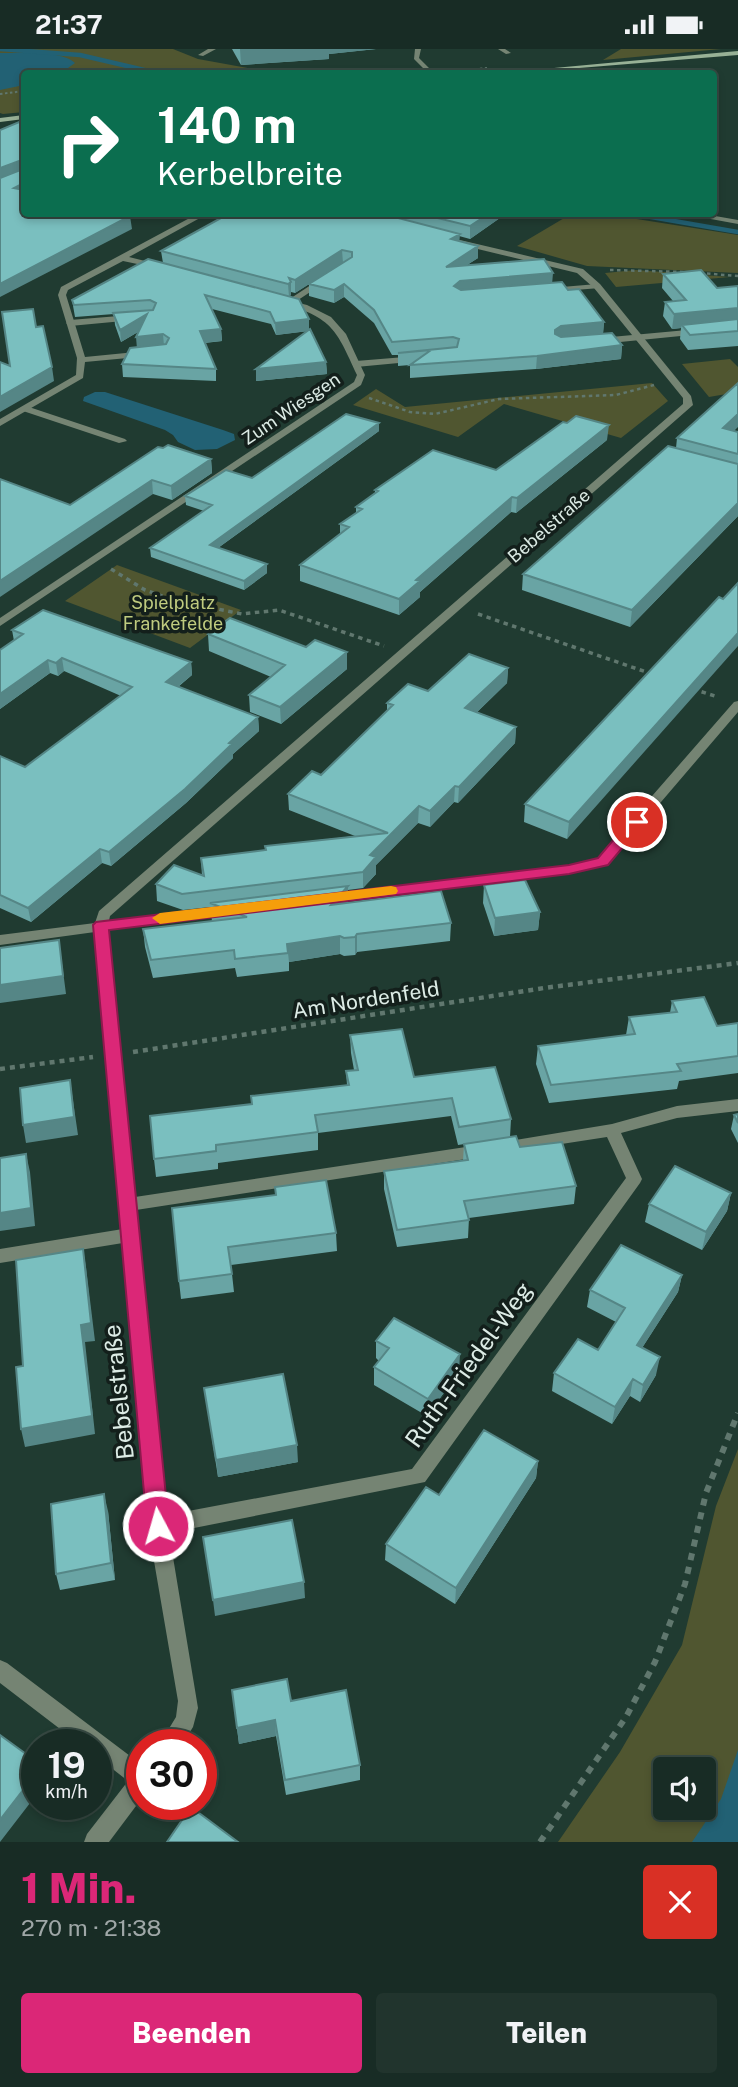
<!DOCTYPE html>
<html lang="de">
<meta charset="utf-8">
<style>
body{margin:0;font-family:"Public Sans",sans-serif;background:#21342d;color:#f1f3f6;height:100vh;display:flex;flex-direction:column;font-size:26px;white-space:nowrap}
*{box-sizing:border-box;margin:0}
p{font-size:23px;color:#9fa7a7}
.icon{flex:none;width:38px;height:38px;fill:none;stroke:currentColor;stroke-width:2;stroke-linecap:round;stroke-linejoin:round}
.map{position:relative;height:1793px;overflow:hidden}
.side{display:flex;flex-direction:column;background:#182c25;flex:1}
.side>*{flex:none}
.banner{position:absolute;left:21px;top:21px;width:696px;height:147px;border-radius:7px;box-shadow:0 4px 10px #0003,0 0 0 2px #364842;background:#0b6e4f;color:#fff;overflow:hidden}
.buttons{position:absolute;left:653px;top:1708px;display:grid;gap:14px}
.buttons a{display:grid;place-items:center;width:63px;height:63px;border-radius:7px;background:#182c25;box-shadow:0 4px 10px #0003,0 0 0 2px #364842;font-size:35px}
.speed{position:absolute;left:21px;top:1680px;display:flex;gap:14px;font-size:35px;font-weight:700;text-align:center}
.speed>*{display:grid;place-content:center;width:91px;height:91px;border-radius:50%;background:#182c25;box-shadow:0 4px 10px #0003,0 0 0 2px #364842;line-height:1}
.speed small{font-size:18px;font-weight:400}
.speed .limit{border:10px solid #d22;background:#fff;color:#111}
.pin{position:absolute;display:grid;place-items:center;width:60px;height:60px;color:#fff;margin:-30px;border:4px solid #fff;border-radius:50%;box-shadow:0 2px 7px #0007}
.me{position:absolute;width:77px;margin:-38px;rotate:354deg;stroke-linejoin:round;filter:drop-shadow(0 0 5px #0008)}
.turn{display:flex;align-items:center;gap:24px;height:147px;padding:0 21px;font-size:32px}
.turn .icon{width:91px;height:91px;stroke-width:2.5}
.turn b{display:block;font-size:49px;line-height:60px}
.round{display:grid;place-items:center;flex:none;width:74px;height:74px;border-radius:7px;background:#21342d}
.headline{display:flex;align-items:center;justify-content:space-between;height:119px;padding:0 21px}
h1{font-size:42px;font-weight:800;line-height:52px;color:#db2777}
.action{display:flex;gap:14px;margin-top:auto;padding:14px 21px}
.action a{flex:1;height:80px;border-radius:7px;background:#db2777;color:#fff;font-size:28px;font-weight:800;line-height:80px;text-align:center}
.action a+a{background:#21342d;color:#f1f3f6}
.status{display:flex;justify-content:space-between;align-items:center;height:49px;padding:0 35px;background:#182c25;direction:ltr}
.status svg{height:19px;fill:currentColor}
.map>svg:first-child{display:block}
</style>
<div class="status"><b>21:37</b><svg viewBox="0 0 49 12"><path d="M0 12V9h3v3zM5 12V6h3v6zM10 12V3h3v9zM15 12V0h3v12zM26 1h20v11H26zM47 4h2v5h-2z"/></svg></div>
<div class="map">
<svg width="738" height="1793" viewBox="0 0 738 1793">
<rect width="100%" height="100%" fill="#203b31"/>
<path fill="#505630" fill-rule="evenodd" d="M0 0H173L198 10 275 24H24V63L3 65 0 64Z
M621 0H721L603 11Z
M571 165H605L738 186V224L587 217 517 197Z
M636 221 730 228 616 238 605 224Z
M730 310 738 318V343L709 348 682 315Z
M652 334 668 352 621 389 504 355 458 388 353 356 376 340 405 358Z
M117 516 241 561 190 599 65 552Z
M738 1400V1793H558L620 1703 682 1596 716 1457ZM665 1720H704V1759H665Z"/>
<path fill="#226174" d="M0 4C19 4 62 1 75 14L61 24H24V36L0 41Z
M95 343H105L223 381 234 385 235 391 217 400 195 401 178 393 173 386 165 381 83 352 84 348Z
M738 1701V1793H692L721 1750Z"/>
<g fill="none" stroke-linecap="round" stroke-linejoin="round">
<path stroke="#226174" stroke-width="4.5" d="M0 0 80 6 157 24
M628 164 738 183"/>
<path stroke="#60776e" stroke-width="2" stroke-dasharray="2.5 2.5" stroke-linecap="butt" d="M470 21 487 19
M449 23 470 21 474 24
M84 24H101
M0 45 24 42"/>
<path stroke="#60776e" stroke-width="2.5" stroke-dasharray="3.5 3.5" stroke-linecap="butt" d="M610 221 685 223
M700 224 738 227
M369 349 410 363 435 365 499 350 616 346 654 336"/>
<path stroke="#60776e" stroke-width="3.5" stroke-dasharray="4.5 4.5" stroke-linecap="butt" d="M111 520 145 541 173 551 242 565 279 561 384 597
M478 565 652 625
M693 640 718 648"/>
<path stroke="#60776e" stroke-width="4.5" stroke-dasharray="5 5" stroke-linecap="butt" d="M133 1003 544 939 738 914
M0 1020 93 1008"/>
<path stroke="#60776e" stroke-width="6" stroke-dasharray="7 7" stroke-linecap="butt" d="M540 1793 626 1668 655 1613 685 1535 706 1444 738 1364"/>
<path fill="#758473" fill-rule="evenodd" d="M208 0H216L203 7 198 6Z
M498 0H505L511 4 506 5Z
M320 230 327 232 292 255 285 253Z
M597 235 601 237 600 239 550 243 546 241 550 239Z
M131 266 135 269 134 271 70 277 66 274 70 271Z
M698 280 701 281V285L600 295 596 292 600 289Z
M417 307 420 308V312L356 318 352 315 356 312Z
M26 357 125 390 127 392 119 394 23 362 21 360Z
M129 1179 135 1181 137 1186 135 1191 129 1193 0 1214V1200Z"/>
<path fill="#758473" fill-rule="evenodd" d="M415 0H421L419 9 434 24H428L414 10Z
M199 164H209L129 208 161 216V220L123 212 68 241 66 246 85 308 146 302 149 303V307L85 313 83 329 0 377V370L76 326 77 309 58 246 61 238Z
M678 164H698L738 171V175Z
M460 191 583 220 600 235 691 347 693 356 110 867 109 872 227 856 234 861 227 866 108 881 135 1148 479 1096 485 1098 487 1102 485 1106 479 1108 136 1161 167 1466 412 1420 626 1129 607 1088 503 1104 497 1102 495 1098 497 1094 612 1075 677 1057 738 1050V1062L677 1069 621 1084 642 1130 640 1134 425 1433 169 1484 198 1659 193 1678 182 1696H159L176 1668 178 1652 148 1477 95 883 0 896V886L95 874 99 862 683 355V349L594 239 577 224 457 195V191Z
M283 250 307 256 331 268 346 285 365 326 361 336 0 577V569L354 333 357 326C336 280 333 270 283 254Z
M738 652V663L608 815 569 825 331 853 324 849 331 845 569 817 598 809 734 653Z
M0 1611 7 1614 142 1716V1749L109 1793H84L87 1785 128 1732 96 1707V1696H81L0 1634Z"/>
<path fill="#98b196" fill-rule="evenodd" d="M738 2V6L518 24H499Z
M24 66V70L0 73V69Z"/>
</g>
<path fill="#69a4a4" d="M232 0H376L329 5V10L241 16Z
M230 164H507L470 190 459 187V192L478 209 467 216 553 234 568 241 604 273 603 284 622 296 621 310 536 320 410 329V316L398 317V306H392L374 274 344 248 334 254 309 247V235L295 244 291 243V246L289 247 326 313 327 325 256 332V320L308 282 276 286 271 275 212 260 221 280 222 292 205 294 216 320V332L123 328 122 315 137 298 138 283 121 293 115 276 114 265 75 268 72 251 163 214 161 202Z
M663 225 717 239 738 237V297L688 301 680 290 681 279 672 280 663 267 665 253 673 252 662 239Z
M379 374V382L218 499 267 515V524L244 541 151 508 150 499 204 462 186 456 185 447 252 429Z
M734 382 738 383V467L630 578 522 541 523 525 676 399 677 389Z
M607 391 516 464 511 463 420 543V548L399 566 300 532V516L340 485V475L356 464V458L375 444V441L496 421Z
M211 410 212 424 172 451 153 445 70 456Z
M723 550 567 790 524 773 525 755Z
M12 581 191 613 192 626 178 638 258 668 259 682 233 705V709L186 754 111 817 102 814 31 873 0 859V707L25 718 121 647 64 622 58 627 50 624 0 660V601L14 592Z
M208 585 347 620 281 675 250 663 249 646 271 628 209 602Z
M508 619 507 634 477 663 516 678 515 694 458 754 454 753 430 778 418 774 376 816V825L363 839 348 841V853L451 874 450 892 357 903 355 906 344 907 340 905 289 913V922L237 928 235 919 153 929 145 898 143 880 212 872 210 858 183 861 157 852 156 835 202 827 201 809 265 801V797L355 787 289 761 288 745 321 726 387 661V654Z
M484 836 540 863 538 881 494 887 483 854Z
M672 952 717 977 738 974V1024L679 1032 677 1040 549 1054 536 1015 538 997 626 986 629 968 670 964Z
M350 986 414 1028 511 1070 510 1088 458 1096 451 1067 318 1084V1101L218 1114V1120L156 1128 154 1110 252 1055 251 1047 347 1036 346 1022 354 1021 351 1004Z
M738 1065V1094L731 1080 734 1066Z
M464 1095 520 1098 576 1137 574 1155 469 1169 468 1189 397 1198 384 1140V1122L463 1112Z
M275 1138 336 1184 337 1202 231 1216 234 1243 181 1250 179 1232 275 1146Z
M731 1144 727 1162 702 1201 645 1173 649 1155Z
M682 1226 678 1243 642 1299 656 1326 640 1353 630 1347 612 1375 552 1342 554 1324 598 1301 616 1273 587 1258 590 1241Z
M376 1292 459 1323 427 1367 374 1336V1318L379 1312 376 1309Z
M204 1339 298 1413 218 1428Z
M538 1412 536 1429 455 1555 385 1511 386 1495Z
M108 1462 115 1531 60 1541 56 1525Z
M232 1641 291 1652 360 1716V1731L286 1746 276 1687 239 1695Z"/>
<path fill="#558686" d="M240 0H376L329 5V10L241 16Z
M22 111 23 123 0 132V119Z
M24 134V147L14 139Z
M490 164H507L470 190V177Z
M130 167 132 180 0 248V235Z
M460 185 459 197 451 190Z
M478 197V209L445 230 446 218Z
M342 201 343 214 295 244V231Z
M553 224 552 236 454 250V237L460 232Z
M291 233V246L289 248 288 235Z
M344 235V248L334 254V241Z
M738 259V273L682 276 681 279 672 280 674 265Z
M147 265 148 277 121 293 120 281Z
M309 270V282L276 286 275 274Z
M604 273 603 286 554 294 555 281 561 277Z
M221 280 222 292 201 294 200 282Z
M163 285 164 297 137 300 136 288Z
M622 296 621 310 536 320 537 307Z
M326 313 327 325 256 332V320Z
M52 318 54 332 0 363V348Z
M738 365V378L721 395 723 379Z
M379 374V382L211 504 210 496Z
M609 376 607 391 516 464 517 449Z
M211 410 212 424 172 451 171 437Z
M152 431 153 445 0 548V532Z
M512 448 511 463 420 543V548L399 566V550L416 531Z
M738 454V467L630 578 632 561Z
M267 515V524L244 541V532Z
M738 584V597L567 790 569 773Z
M347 603V620L281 675 280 658Z
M62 609 64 622 58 627 56 614Z
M48 611 50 624 0 660V645Z
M191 613 192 626 167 646 166 633Z
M508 619 507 634 465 675V659Z
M258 668 259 682 233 705V709L186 754 111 817 109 803Z
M516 678 515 694 458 754 459 738Z
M455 737 454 753 430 778V762Z
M419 757 418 774 376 816V825L363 839V823L370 806Z
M100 800 102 814 31 873 28 859Z
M348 837V855L331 856Z
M540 863 538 881 494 887 495 869Z
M357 885V903L355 906V888Z
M340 887V905L289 913 287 895Z
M59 891 66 945 0 954V936Z
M70 1031 78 1086 26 1094 23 1076Z
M26 1105 30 1123 35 1177 0 1182V1164Z
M731 1144 727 1162 702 1201 706 1183Z
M83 1200 86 1218 95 1292 85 1293 95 1385 25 1398 21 1380 81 1276Z
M682 1226 678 1243 633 1313 637 1296Z
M460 1305 459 1323 427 1367 428 1350Z
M660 1308 656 1326 640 1353 643 1336Z
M633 1330 630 1347 612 1375 615 1358Z
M297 1396 298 1413 218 1428 216 1411Z
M538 1412 536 1429 455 1555 456 1539Z
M104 1445 108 1462 115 1531 111 1514Z
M304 1533 305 1549 215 1567 213 1551Z
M275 1671 276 1687 239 1695 237 1679Z
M37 1723V1745L0 1793V1771Z"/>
<path fill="#7abfbf" stroke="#558686" stroke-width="2" d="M24 71V113L22 111 0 119V81Z
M24 116V134L14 139 24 141V164H119L130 167 0 235V129L23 120Z
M230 164H379L460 185 451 190 478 197 446 218 544 210 553 224 460 232 454 237 461 241 562 233 568 241 579 240 604 273 561 277 555 281V285L561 288 612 284 622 296 537 307 410 316 431 301 398 304 457 298 459 290 453 288 392 293 374 261 344 235 334 241 309 235 352 208V203L342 201 295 231 289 229 291 233 288 235 161 202Z
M417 164H490L470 177Z
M148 210 299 250 309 270 275 274 270 263 205 246 221 280 200 282 216 320 122 315 130 299 166 295 169 289 163 285 136 288 147 265 120 281 113 264 153 261 156 254 150 251 74 256 72 251Z
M701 221 717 239 738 237V259L674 265 665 253 686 251 663 225Z
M33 260 36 278 43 277 52 318 0 348V313L10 317 2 263Z
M738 270V282L690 286 682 276Z
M310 280 326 313 256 320Z
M738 334V365L723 379 738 383V405L677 389Z
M346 365 379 374 210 496 267 515 244 532 150 499 212 456 185 447 226 421 252 429Z
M576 367 609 376 517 449 512 448 416 531 420 532 399 550 300 516 349 478 340 475 362 460 356 458 378 442 375 441 433 401 496 421 563 373 567 374Z
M168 396 211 410 171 437 152 431 0 532V430L70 456 158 398 163 399Z
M668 397 738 415V454L632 561 523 525Z
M738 534V584L569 773 525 755 719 548 723 550Z
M43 561 191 613 166 633 258 668 229 694 232 695 185 740 109 803 100 800 28 859 0 846V707L25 718 132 638 62 609 56 614 48 611 0 645V601L23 585 12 581Z
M230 569 306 598 315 591 347 603 280 658 249 646 285 616 208 585Z
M469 605 508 619 465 659 516 678 459 738 455 737 430 762 419 757 370 806 376 808 363 823 182 845 156 835 174 816 204 827 201 809 266 801 265 797 388 784 288 745 312 722 321 726 393 656 387 654 408 635 428 642Z
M525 831 540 863 495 869 484 836Z
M348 837 331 856 441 842 451 874 357 885 355 888 344 889 340 887 287 895 288 904 235 910 234 901 151 911 143 880 247 868 210 854Z
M59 891 63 927 0 936V899Z
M704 948 717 977 738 974V1007L677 1015 681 1022 551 1036 538 997 635 985 629 968 677 963 672 952Z
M402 980 414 1028 495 1018 511 1070 459 1078 452 1049 315 1066 318 1083 216 1096V1102L154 1110 150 1067 252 1055 251 1047 349 1036 346 1022 358 1021 350 986Z
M70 1031 74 1068 23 1076 20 1039Z
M738 1065V1074L734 1066Z
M516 1087 520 1098 562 1093 576 1137 464 1152 469 1171 397 1181 384 1122 468 1111 464 1095Z
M26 1105 31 1159 0 1164V1109Z
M675 1117 731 1144 706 1183 649 1155Z
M326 1131 336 1184 228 1198 232 1225 179 1232 172 1159 276 1146 275 1138Z
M621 1196 682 1226 637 1296 660 1308 643 1336 633 1330 615 1358 554 1324 578 1290 598 1301 625 1259 590 1241Z
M83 1200 91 1274 81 1276 92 1367 21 1380 16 1318 23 1317 16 1211Z
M394 1269 460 1305 428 1350 374 1318 389 1299 376 1292Z
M283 1325 297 1396 216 1411 204 1339Z
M484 1381 538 1412 456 1539 386 1495 426 1438 439 1446Z
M104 1445 111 1514 56 1525 51 1455Z
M292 1471 304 1533 213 1551 203 1488Z
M287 1630 291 1652 346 1641 360 1716 285 1731 275 1671 237 1679 232 1641Z
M0 1686 37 1713V1723L0 1771Z
M191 1758 238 1793H167Z"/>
<path fill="#db2777" stroke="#8e194d" stroke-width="2" d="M637 768 644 773 608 816 569 825 109 881 169 1477 166 1484 158 1487 151 1484 147 1477 93 876 96 873 569 816 598 809 631 770Z"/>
<path fill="#f59e0b" d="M391 837 396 838 398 842 396 845 160 875 152 869 160 864Z"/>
<g text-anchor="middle" stroke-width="7" stroke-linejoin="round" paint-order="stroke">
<g font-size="18" fill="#dcebe5" stroke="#131f1b">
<text transform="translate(291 360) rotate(-34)" y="6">Zum Wiesgen</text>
<text transform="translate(549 477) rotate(-41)" y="6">Bebelstraße</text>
</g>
<g font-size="18" fill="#bfcb7f" stroke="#131f1b">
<text x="173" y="560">Spielplatz<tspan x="173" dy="21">Frankefelde</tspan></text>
</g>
<g font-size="21" fill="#dcebe5" stroke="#131f1b">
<text transform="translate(366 951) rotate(-9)" y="7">Am Nordenfeld</text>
</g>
<g font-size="24" fill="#dcebe5" stroke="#131f1b">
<text transform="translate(469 1316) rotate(-54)" y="8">Ruth-Friedel-Weg</text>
<text transform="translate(119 1343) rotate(-96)" y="8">Bebelstraße</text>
</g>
</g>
</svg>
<div class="buttons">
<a><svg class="icon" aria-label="sound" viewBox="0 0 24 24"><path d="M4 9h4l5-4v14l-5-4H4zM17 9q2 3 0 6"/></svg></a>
</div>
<div class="speed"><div>19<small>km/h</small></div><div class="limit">30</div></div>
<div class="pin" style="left:637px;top:773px;background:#d93025"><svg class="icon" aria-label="arrive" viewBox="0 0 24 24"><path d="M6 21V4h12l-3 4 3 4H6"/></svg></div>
<svg class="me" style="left:158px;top:1477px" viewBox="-20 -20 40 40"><circle r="17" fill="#db2777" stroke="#fff" stroke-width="3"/><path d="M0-11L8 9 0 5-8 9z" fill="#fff"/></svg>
<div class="banner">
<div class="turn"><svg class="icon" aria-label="right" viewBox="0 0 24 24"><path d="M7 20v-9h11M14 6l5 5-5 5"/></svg><div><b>140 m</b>Kerbelbreite</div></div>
</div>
</div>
<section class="side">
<div class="headline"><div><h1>1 Min.</h1><p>270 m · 21:38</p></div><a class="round" style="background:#d93025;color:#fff"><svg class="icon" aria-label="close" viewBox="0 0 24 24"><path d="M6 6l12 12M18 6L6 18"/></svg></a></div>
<div class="action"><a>Beenden</a><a>Teilen</a></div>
</section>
